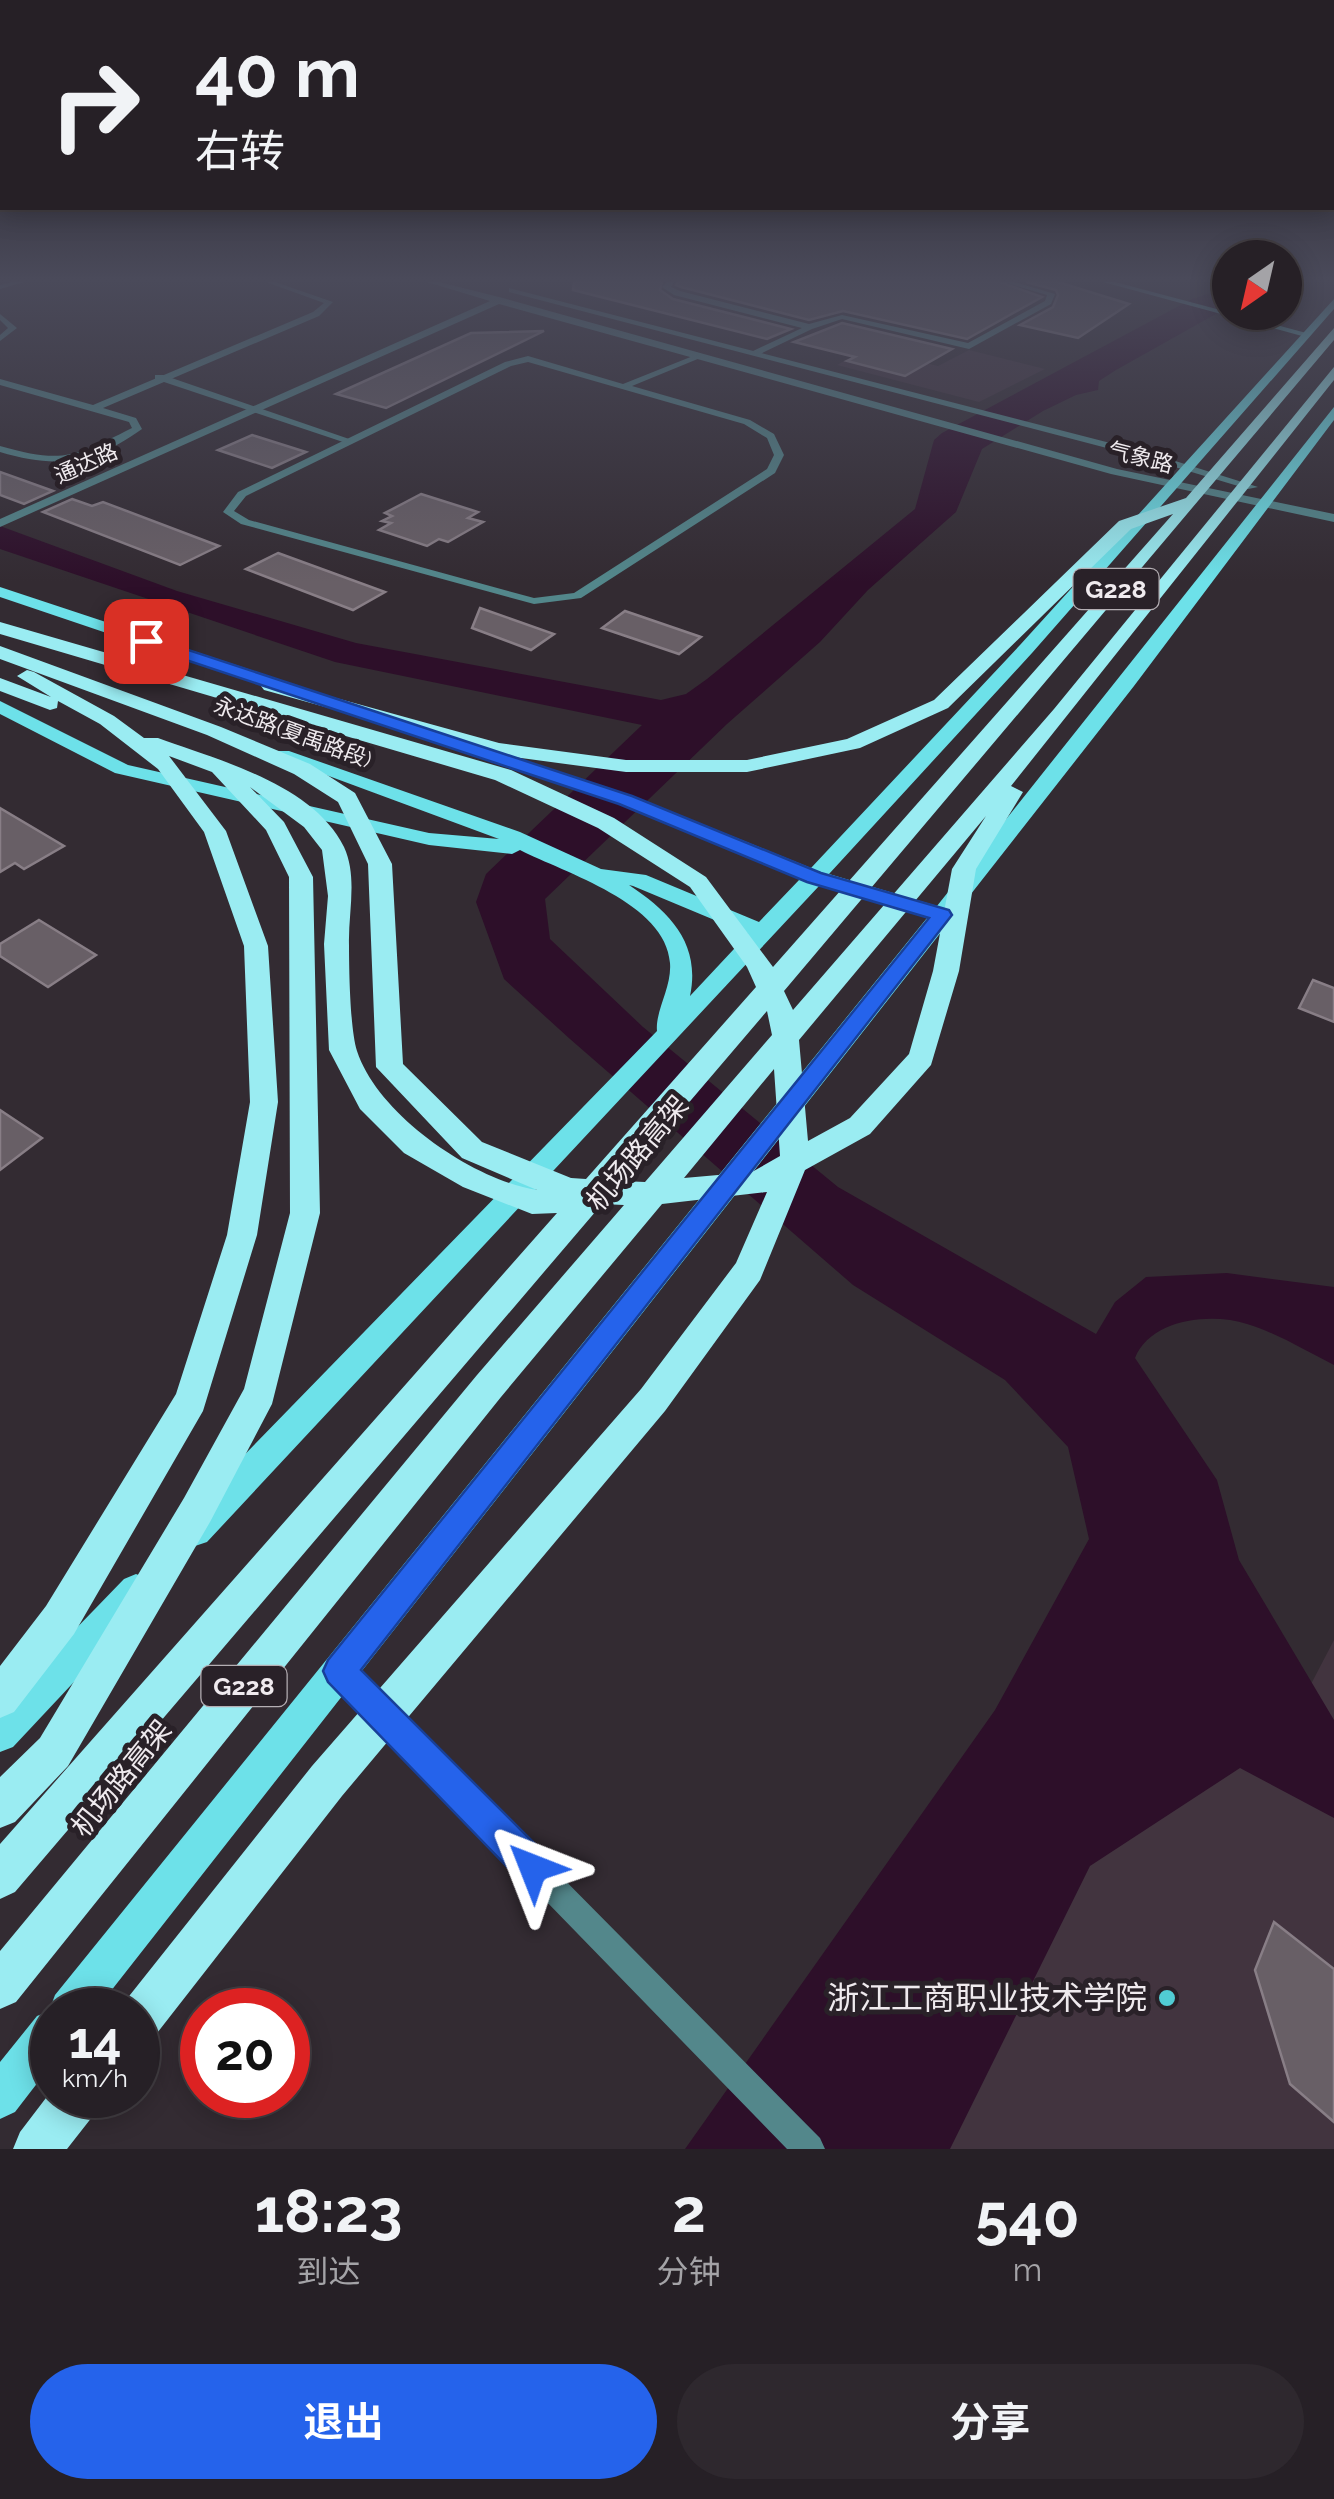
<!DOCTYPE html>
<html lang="zh">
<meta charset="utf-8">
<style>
body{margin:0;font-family:Raleway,"Noto Sans SC",sans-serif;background:#2e282e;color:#f1f3f6;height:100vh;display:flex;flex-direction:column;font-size:38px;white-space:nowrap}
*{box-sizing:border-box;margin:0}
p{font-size:32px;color:#a4a3a7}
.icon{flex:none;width:55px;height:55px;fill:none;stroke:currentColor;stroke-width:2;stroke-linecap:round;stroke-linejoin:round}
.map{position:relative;height:2149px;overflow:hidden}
.details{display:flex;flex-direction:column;background:#262026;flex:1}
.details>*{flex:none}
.hud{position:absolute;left:0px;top:0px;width:1335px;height:210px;box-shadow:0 5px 25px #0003,0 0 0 2px #423e43;background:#262026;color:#f1f3f6;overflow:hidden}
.needle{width:65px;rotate:214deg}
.controls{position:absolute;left:1212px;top:240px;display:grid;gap:20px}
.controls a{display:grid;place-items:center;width:90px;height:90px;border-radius:50%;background:#262026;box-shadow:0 5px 25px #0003,0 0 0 2px #423e43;font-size:50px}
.speed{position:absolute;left:30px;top:1988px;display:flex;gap:20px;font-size:50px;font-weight:700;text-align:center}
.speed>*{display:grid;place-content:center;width:130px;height:130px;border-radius:50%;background:#262026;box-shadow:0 5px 25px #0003,0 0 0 2px #423e43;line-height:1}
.speed small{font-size:25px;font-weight:400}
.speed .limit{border:15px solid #d22;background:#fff;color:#111}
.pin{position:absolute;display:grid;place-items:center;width:85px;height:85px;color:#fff;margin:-42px;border-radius:20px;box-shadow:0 5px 15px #0006}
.me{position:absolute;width:110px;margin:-55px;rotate:315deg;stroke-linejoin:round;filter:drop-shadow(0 0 8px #0008)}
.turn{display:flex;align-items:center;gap:35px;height:210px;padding:0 30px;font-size:45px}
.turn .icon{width:130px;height:130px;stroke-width:2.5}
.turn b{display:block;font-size:70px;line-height:85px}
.eta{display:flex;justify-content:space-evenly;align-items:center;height:170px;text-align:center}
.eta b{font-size:60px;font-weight:700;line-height:70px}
.cta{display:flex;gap:20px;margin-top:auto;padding:20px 30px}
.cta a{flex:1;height:115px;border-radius:60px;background:#2563eb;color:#fff;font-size:40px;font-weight:700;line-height:115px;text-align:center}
.cta a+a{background:#2e282e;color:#f1f3f6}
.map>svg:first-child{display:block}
</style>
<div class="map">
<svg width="1334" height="2149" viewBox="0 0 1334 2149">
<rect width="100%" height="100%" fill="#332b32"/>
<path fill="#42343f" d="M866 349 938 366 969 350 1045 369 979 402 837 365Z
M1334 1640V2149H923L1075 1852 1310 1686Z"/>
<path fill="#2d0f29" d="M1230 287V306L1116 370 1099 381 1098 390 1076 395 1043 411 982 449 956 512 868 590 820 642 727 724 545 899 550 939 643 1027 838 1187 1096 1334 1115 1302 1146 1277 1227 1273 1334 1287V1365C1306 1351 1277 1333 1247 1324 1211 1312 1150 1319 1135 1358L1217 1480 1239 1560 1334 1720V1818L1240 1768 1090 1866 950 2149H685L995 1710 1089 1539 1068 1447 1005 1380 853 1285 570 1039 504 979 476 902 486 874 642 725 335 662 0 549V526L177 591 356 643 661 700 686 694 707 679 915 509 934 440 942 433 1192 299Z"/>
<path fill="#685f66" stroke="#887e86" stroke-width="2.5" d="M574 282H662L660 290 673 299 791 329 767 339 573 290Z
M678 282H1000L1042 297 967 339 843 311 809 320 681 287 676 285Z
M1026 282H1058L1129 304 1078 338 1020 325 1053 307 1058 295 1056 290Z
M842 323 952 349 905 376 847 361 855 357 794 342Z
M544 331 386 408 336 394 471 333Z
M252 435 306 452 272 468 218 450Z
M0 472 53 491 24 504 0 495Z
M421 494 478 512 468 518 483 522 448 542 439 539 427 546 379 530 391 523 382 521 392 516 385 513Z
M72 499 92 506 103 502 219 546 180 565 43 512Z
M278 553 385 592 353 610 246 569Z
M480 608 554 634 531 650 472 628Z
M625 611 701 637 679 654 602 628Z
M0 808 64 846 24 869 15 863 0 872Z
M39 920 96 955 48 987 0 956V944Z
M1313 980 1334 988V1022L1299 1008Z
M0 1110 42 1138 0 1170Z
M1274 1922 1334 1969V2122L1290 2084 1255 1970Z"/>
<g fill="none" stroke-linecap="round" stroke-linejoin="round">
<path fill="#53878b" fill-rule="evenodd" d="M13 282H24L0 289V285Z
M266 282H275L333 302 319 316 103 408 136 418 142 429C93 464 57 469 0 452V446C63 464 75 457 132 428L129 422 0 385V379L93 405 313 312 324 303Z
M667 282H674L671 287 680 291 809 324 842 315 968 343 1045 301 1047 295 1004 282H1014L1055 294 1051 304 969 349 842 319 812 329 756 356 753 351 802 328 674 295 662 287Z
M0 314 17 328 0 341V335L8 328 0 320Z
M698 354 705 356 632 386 750 420 774 434 784 455 775 473 581 598 534 604 241 524 223 512 238 492 505 362 528 356 623 384ZM528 362 744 424 767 438 774 455 767 469 574 593 534 598 249 520 234 511 246 496 511 366Z
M340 1659 349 1662 820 2138 825 2149H787L331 1680 328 1671 331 1662Z"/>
<path fill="#53878b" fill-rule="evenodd" d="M155 375H163L355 441 346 443 155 379Z"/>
<path fill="#53878b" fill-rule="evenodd" d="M427 282H439L503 298 1117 469 1334 514V522L1111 474 499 304 0 527V519L490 301Z
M509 288 1153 454 1258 487 1248 489 1145 458 509 292Z"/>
<path fill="#63bac0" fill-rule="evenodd" d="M1103 282H1115L1310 334 1302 336Z"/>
<path fill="#6de1e9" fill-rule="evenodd" d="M1334 299V309L1032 653 829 874 937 906 1334 407V420L1134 686 96 2010H52V2064L15 2112 0 2119V2062L37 2016 49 2011 55 1995 927 918 819 886 207 1542 195 1546 183 1542 178 1530 183 1518 657 1031C655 1011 672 987 670 963 666 903 565 873 520 850L512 854 429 845 115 773 0 714V701L128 765 429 833 499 839 272 755 275 751H289L520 832 601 869 646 875 759 922 800 879 618 804 394 727 396 723H410L632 796 811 868 1020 645ZM629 885 633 886 748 934 690 996C701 944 670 912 629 885Z
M0 587 305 688 308 692 299 697 293 696 0 597Z
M136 1574 148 1579 153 1591 148 1603 13 1747 0 1752V1707L124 1579Z"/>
<path fill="#9aecf2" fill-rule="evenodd" d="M1334 328V340L784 991 793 1010 1054 709 1334 367V380L1011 786 1023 792 976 869 959 971 931 1065 870 1134 805 1170 760 1280 665 1411 342 1796 154 2037 138 2044V2010H119L122 2005 312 1766 641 1389 736 1263 767 1192 662 1204 501 1397 16 2002 0 2009V1951L477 1375 624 1205 602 1204 15 1892 0 1899V1844L557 1213 532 1214 463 1187 404 1153 360 1109 329 1050 324 944 328 896 322 850 304 827 250 787 284 822 313 877 320 1213 272 1404 210 1522 68 1766 15 1822 0 1828V1777L40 1738 184 1498 244 1389 290 1213 289 877 266 830 212 772 169 756 226 831 268 946 278 1102 257 1235 203 1411 74 1634 14 1712 0 1718V1666L46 1606 176 1394 227 1235 250 1102 244 946 204 832 158 769 100 724 58 701 57 708 50 710 0 691V678L51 697 17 676 27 670 34 672 114 716 144 738H158C218 760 313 784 344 847 358 877 348 914 349 945 349 970 350 1029 357 1051 378 1115 473 1180 537 1190L462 1158 376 1067 368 864 338 802 294 774 207 735 0 659V646L221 727 310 764 355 793 392 864 403 1064 482 1142 571 1178 586 1179 756 987 747 967 690 887 598 828 495 780 0 634V622L511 770 614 818 706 877 773 967 1173 514 1131 529 948 708 860 748 747 772H626L498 755 264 690 261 686 271 680 499 743 626 760H747L847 739 934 700 1119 521 1186 498ZM986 816 952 869 933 971 909 1054 850 1118 808 1141 799 1040ZM767 1011 772 1035 645 1182 622 1181ZM774 1069 780 1156 752 1172 684 1178Z
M52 2090V2095H103L96 2112 67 2149H13L20 2132Z"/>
</g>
<linearGradient id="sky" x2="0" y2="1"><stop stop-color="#1c181c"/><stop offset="0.48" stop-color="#4a4a5a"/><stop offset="1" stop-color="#4a4a5a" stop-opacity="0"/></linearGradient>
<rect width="1334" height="582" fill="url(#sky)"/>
<path fill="#2563eb" stroke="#184099" stroke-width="2.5" d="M141 638H152L632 796 821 873 949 910 952 915 361 1670 546 1855 551 1868 546 1880 533 1886 520 1880 328 1682 323 1671 328 1660 929 918 807 882 619 804 141 645Z"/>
<circle fill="#51ccd4" stroke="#292128" stroke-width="4" cx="1167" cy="1998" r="10"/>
<g text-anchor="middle" stroke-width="10" stroke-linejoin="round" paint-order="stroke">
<g font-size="22" fill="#efeaee" stroke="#292128">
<text transform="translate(1141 457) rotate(14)" y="8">气象路</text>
<text transform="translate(86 463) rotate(-24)" y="8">通达路</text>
<text transform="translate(293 732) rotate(20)" y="8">永达路(夏禹路段)</text>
</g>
<g fill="#292128" stroke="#b4aeb3" stroke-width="2.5">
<rect x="1073.5" y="569" width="85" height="40" rx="8"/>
<rect x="201.5" y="1666" width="85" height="40" rx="8"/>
</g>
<g font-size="25" font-weight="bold" fill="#efeaee">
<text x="1116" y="598">G228</text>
<text x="244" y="1695">G228</text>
</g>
<g font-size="28" fill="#efeaee" stroke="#292128">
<text transform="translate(637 1153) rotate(-50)" y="10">机场路高架</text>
<text transform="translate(121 1778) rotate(-51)" y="10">机场路高架</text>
</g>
<g font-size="32" fill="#efeaee" stroke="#292128" text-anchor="end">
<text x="1147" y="2009">浙江工商职业技术学院</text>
</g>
</g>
</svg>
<div class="controls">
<a><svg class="needle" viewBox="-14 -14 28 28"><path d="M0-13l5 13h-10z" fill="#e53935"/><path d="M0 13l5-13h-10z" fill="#a4a3a7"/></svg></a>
</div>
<div class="speed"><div>14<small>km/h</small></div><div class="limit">20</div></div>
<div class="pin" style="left:146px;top:641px;background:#d93025"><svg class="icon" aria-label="arrive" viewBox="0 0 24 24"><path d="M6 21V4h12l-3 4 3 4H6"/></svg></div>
<svg class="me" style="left:533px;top:1868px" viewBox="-20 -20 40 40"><path d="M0-17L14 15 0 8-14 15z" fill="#2563eb" stroke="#fff" stroke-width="4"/></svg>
<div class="hud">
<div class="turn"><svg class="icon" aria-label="right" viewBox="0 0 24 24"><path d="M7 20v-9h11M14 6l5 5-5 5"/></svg><div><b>40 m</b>右转</div></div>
</div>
</div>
<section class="details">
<div class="eta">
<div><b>18:23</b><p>到达</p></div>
<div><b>2</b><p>分钟</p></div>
<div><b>540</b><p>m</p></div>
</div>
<div class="cta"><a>退出</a><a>分享</a></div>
</section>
